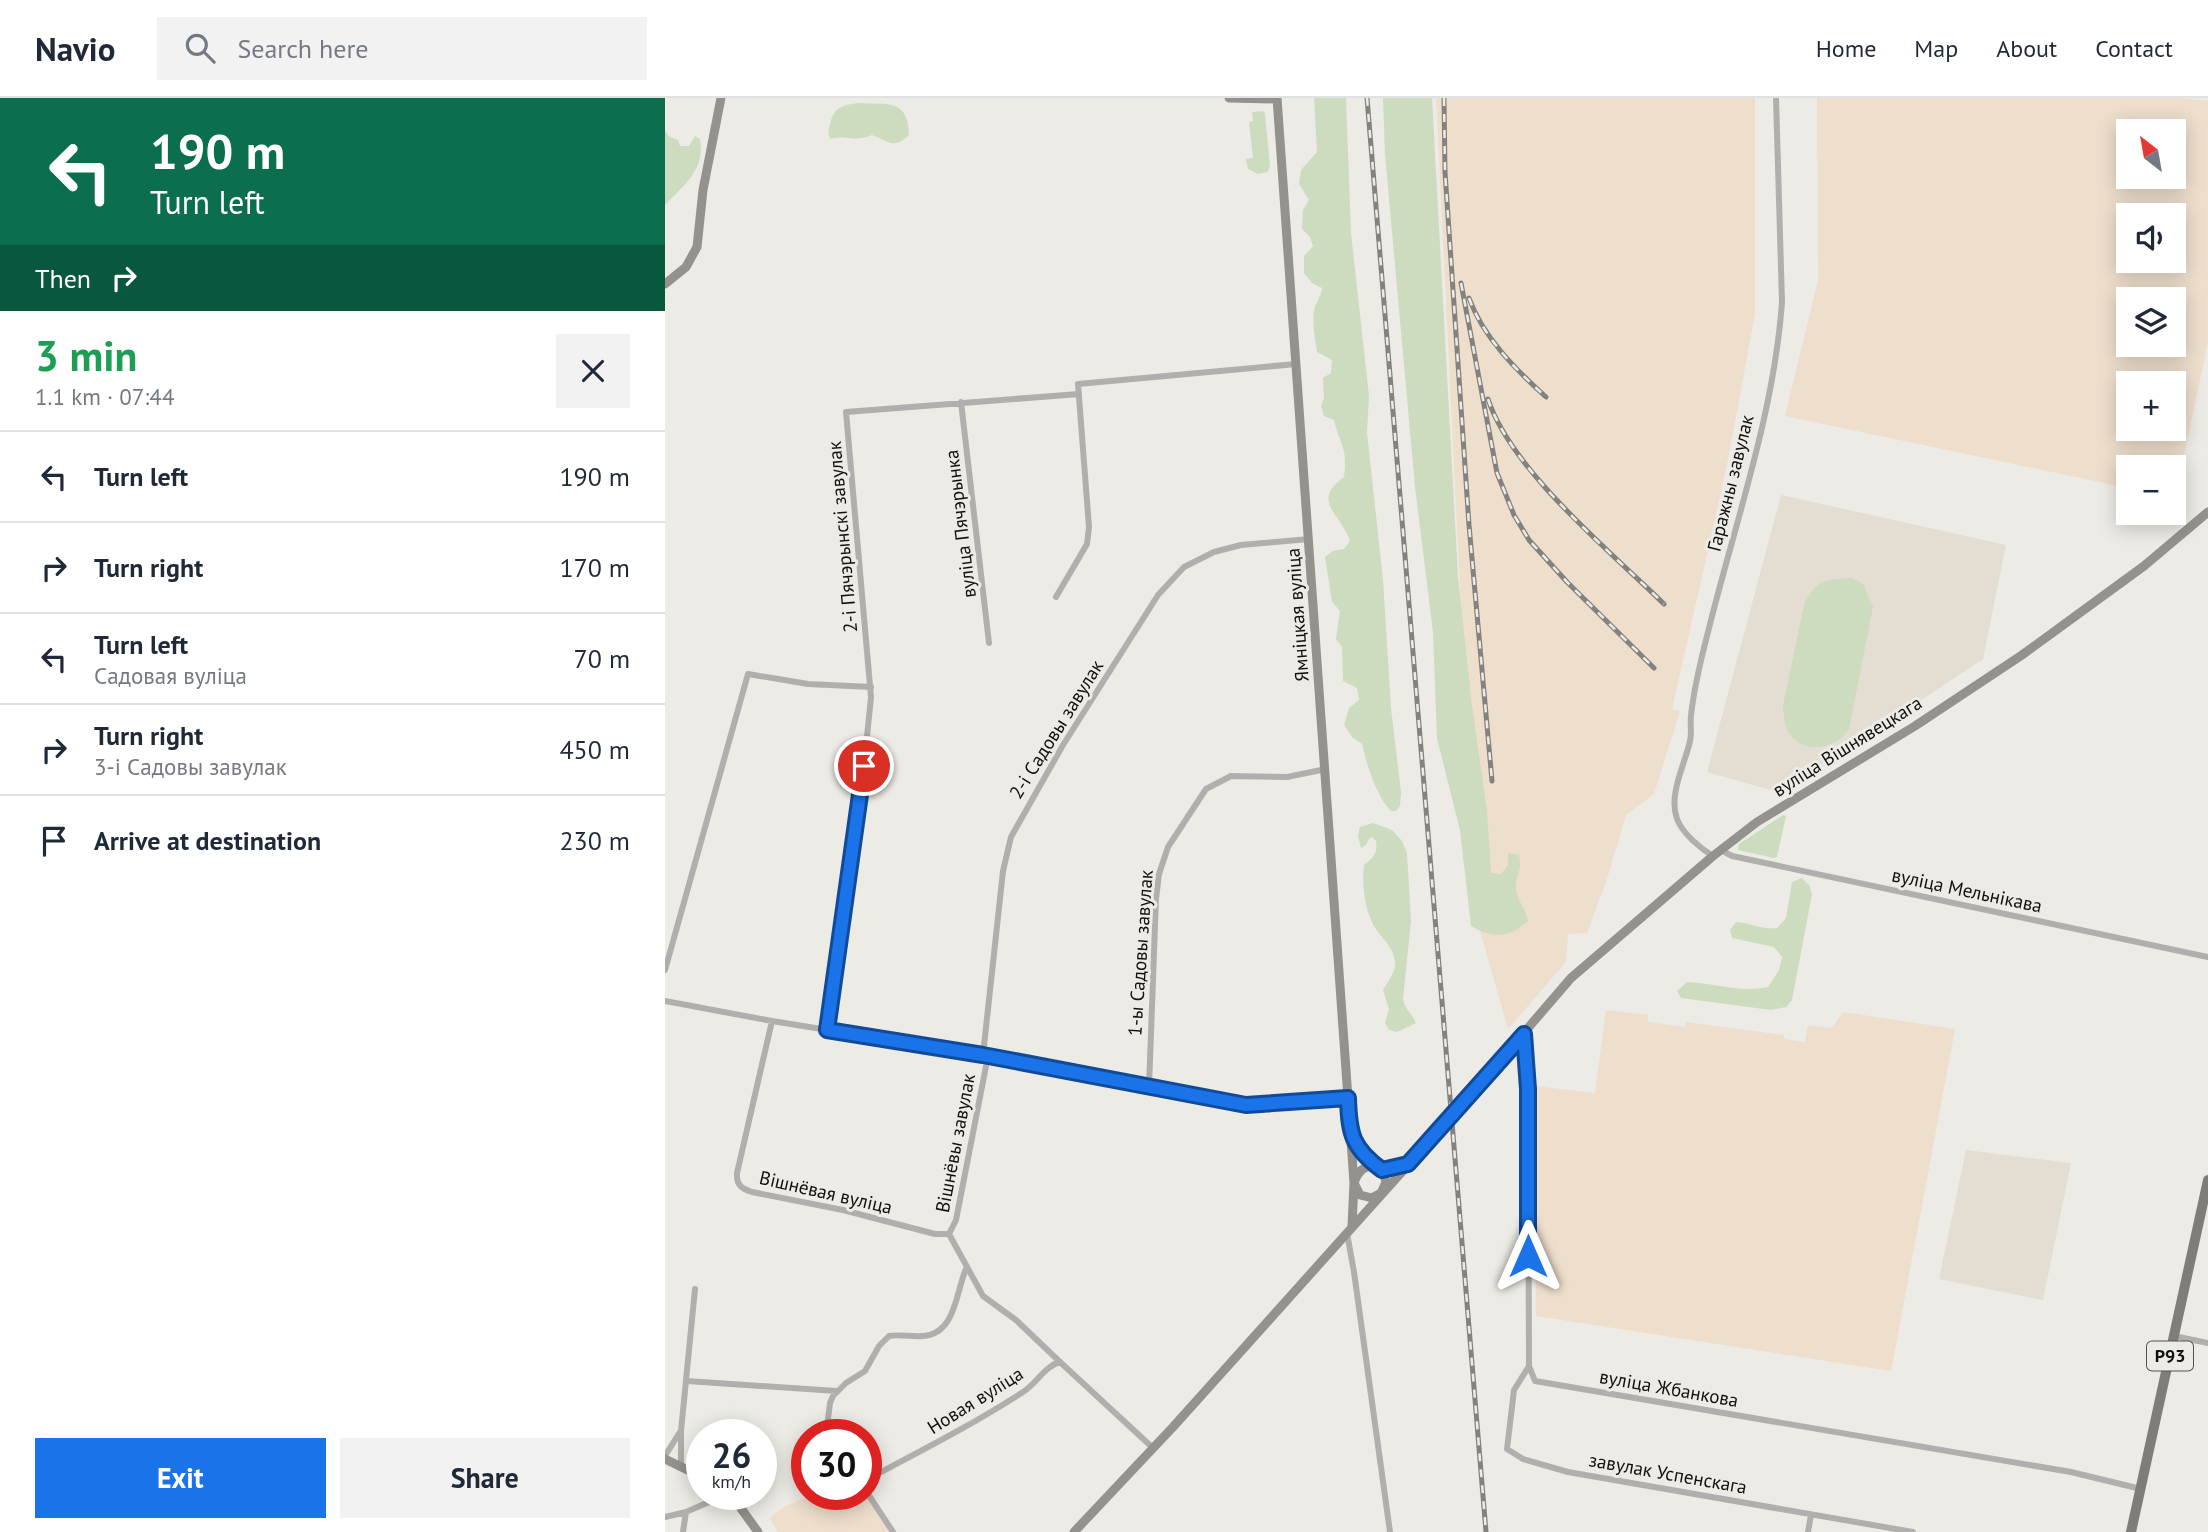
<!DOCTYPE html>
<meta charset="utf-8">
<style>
body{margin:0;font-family:"PT Sans",sans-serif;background:#f2f2f3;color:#1f2937;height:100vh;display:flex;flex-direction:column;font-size:26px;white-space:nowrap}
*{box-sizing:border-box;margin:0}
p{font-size:23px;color:#747a83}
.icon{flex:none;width:38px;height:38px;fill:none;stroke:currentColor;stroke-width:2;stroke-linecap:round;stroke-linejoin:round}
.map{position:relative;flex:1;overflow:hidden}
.drawer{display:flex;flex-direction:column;background:#fff;width:665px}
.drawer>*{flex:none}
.top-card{background:#0b6e4f;color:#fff;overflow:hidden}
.needle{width:46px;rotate:329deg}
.controls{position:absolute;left:1451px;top:21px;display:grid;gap:14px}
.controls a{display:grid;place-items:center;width:70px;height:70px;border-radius:0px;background:#fff;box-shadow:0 4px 18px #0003;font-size:35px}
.speed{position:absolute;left:21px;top:1321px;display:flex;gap:14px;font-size:35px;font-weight:700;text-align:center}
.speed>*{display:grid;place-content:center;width:91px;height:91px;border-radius:50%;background:#fff;box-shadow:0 4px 18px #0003;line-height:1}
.speed small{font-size:18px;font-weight:400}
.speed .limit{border:10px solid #d22;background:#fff;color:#111}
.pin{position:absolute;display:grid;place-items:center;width:60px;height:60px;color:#fff;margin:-30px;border:4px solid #fff;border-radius:50%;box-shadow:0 2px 7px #0007}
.me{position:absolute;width:77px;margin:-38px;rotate:0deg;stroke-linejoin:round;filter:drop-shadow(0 0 5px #0008)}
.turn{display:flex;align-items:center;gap:24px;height:147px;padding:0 35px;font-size:32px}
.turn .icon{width:91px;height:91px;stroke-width:2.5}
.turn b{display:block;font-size:49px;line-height:60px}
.then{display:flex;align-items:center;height:66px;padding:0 35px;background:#0003;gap:14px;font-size:26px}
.round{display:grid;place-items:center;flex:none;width:74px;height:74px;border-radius:0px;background:#f2f2f3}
.overview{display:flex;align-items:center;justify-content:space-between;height:119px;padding:0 35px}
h1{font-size:42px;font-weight:700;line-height:52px;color:#1e9e55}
.action{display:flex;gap:14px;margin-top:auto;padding:14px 35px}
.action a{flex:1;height:80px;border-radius:0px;background:#1a73e8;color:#fff;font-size:28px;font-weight:700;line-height:80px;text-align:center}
.action a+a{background:#f2f2f3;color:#1f2937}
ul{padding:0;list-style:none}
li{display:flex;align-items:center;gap:21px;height:91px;padding:0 35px;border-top:2px solid #e0e1e3}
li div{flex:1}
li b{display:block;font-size:26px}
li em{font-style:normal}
header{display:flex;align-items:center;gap:42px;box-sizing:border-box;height:98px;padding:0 35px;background:#fff;border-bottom:2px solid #e0e1e3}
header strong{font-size:33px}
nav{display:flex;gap:38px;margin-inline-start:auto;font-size:24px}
.search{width:490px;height:63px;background:#f2f2f3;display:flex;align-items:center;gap:18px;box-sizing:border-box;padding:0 24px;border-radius:0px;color:#747a83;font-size:26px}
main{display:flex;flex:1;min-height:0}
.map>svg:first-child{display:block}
</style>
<header>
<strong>Navio</strong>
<div class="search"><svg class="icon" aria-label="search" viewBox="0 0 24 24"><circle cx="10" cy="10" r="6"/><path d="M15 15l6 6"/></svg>Search here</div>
<nav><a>Home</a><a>Map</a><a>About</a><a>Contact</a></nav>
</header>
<main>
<section class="drawer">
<div class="top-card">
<div class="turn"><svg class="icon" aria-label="left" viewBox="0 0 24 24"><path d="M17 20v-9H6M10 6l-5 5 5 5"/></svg><div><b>190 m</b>Turn left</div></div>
<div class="then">Then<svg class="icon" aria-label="right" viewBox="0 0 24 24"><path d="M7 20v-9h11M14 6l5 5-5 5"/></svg></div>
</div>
<div class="overview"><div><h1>3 min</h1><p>1.1 km · 07:44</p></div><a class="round"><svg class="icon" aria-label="close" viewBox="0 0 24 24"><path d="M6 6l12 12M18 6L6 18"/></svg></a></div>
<ul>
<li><svg class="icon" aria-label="left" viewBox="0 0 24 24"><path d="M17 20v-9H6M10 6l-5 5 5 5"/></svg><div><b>Turn left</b></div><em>190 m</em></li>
<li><svg class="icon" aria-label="right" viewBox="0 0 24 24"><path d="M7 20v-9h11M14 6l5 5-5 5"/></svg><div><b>Turn right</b></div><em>170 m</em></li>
<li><svg class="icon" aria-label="left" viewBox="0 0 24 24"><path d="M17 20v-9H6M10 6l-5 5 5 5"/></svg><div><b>Turn left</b><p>Садовая вуліца</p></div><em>70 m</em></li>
<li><svg class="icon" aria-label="right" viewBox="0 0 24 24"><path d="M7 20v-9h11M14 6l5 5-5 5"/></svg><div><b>Turn right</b><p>3-і Садовы завулак</p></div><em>450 m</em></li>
<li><svg class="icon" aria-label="arrive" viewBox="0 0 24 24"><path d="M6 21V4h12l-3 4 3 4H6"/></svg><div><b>Arrive at destination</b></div><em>230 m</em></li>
</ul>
<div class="action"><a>Exit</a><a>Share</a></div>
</section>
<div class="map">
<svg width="1543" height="1434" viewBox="0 0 1543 1434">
<rect width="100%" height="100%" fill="#edebe5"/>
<path fill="#eedecc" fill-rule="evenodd" d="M771 0H1090V216L1061 372 1007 611 1015 613 989 696 961 717 942 781 922 835 903 836 901 864 843 931 815 833 803 655Z
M1152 0H1518L1543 3V245L1510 400 1508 369H1463V390L1120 318 1153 182ZM1463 33H1508V79H1463ZM1463 117H1508V163H1463ZM1463 201H1508V247H1463ZM1463 285H1508V331H1463Z
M941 912 983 917V924L1020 929 1021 924 1119 937V941L1140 944 1143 927 1167 930 1178 914 1290 931 1226 1273 871 1218 870 988 930 995Z
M201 1395 224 1434H113L104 1420 120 1408 148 1397Z"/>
<path fill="#e3ded1" d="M1116 397 1341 447 1318 561 1116 695 1042 674Z
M1301 1052 1406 1065 1378 1202 1274 1181Z"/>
<path fill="#cddbbf" d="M649 0H681L686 135 704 298 702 334 718 482 726 610 736 694 735 708 731 713H726C711 698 702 667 697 646L687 639 679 627 684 610 694 602 692 590 678 583 677 549 671 541 675 513 667 504 660 459 668 453 679 451 685 443C676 415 645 404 679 379 680 370 681 359 678 350 675 340 671 332 669 322L659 318 656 308 659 300 658 280 666 275 667 262 652 254C650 241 647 225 649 212 651 204 656 199 657 190L647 185 639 175V158L648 148 645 139 637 131 638 112 644 102 634 86 636 72 652 54Z
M718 0H767L793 479 807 608 822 713 826 775 836 776 843 767V755L854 757C858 774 850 777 851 791 852 802 861 811 863 823 844 840 827 841 806 828L795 732 772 640 768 534 750 389 720 56Z
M194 5C223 7 243 0 244 37 228 52 224 43 207 37 188 45 183 36 165 41 162 33 164 31 166 23 170 8 180 7 194 5Z
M598 13 600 15 605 68 603 74 593 76 583 71 581 61 588 60 584 24 588 23 587 14Z
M0 33 5 39 13 42 15 48H24L30 38 35 41C41 72 17 89 0 107Z
M1187 480 1198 486 1208 509 1184 631C1173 649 1143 657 1127 639 1119 631 1119 618 1118 607L1139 507C1150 482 1161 481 1187 480Z
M1118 717 1121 718 1112 759 1109 760 1073 752 1074 746Z
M708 725 727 732 737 743 742 755 746 823 738 901C740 911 747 916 751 925L732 934 724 932 720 925 724 911 718 892C722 885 729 876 730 868 731 847 713 840 706 822 699 806 697 784 699 767 708 760 713 755 711 743L707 739 704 741 701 747 696 750 693 738 695 729Z
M1137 780 1144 787 1147 796 1127 902 1121 909 1106 912 1016 900 1012 893 1022 884C1049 885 1076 895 1103 889L1114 872 1117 859 1109 849 1067 840 1065 832 1071 824C1086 825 1097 832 1112 830L1121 820 1127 784Z"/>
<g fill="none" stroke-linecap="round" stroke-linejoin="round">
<path stroke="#b1afad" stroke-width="6" d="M296 304 324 545
M391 499 422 446 424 429 413 286 631 266
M1056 752 1067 758 1543 859
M1048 758C1035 750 1018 736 1012 721 1003 697 1020 666 1025 643 1027 635 1025 626 1026 617 1029 590 1036 561 1043 534 1070 425 1109 316 1117 204L1111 0
M0 872 83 576 143 586 206 589
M0 903 107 923 318 957 581 1007 683 1000
M107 923 72 1075C71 1087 77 1091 87 1094L178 1112 270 1136H284
M162 932 199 668 206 599 181 314 414 296
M859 936 863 991 864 1268 870 1283 1406 1374 1476 1391
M318 957 338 773 346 739 398 647 493 497 519 469 549 454 576 447 644 441
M484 989 491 801 494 776 503 749 541 691 566 678 622 679 661 671
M682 1135 689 1174 725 1434
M284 1136 291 1122 323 958
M284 1136 318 1198 351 1222 395 1264
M1509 1238 1543 1245
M864 1268 849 1292 842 1351 858 1361 903 1374 1248 1434
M22 1283 172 1293
M161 1337 165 1305 168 1298 181 1285 200 1273 214 1248 224 1238C236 1236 246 1239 258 1238 291 1236 291 1193 301 1171
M0 1358 15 1334
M16 1367V1333L30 1191
M201 1382C254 1354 307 1327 358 1294 371 1286 380 1268 395 1264L488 1350
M201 1393 228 1434
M0 1419 21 1414 60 1397
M18 1434 21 1414
M1143 1434 1146 1417"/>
<path stroke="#95928e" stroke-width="9" d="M564 0 612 1
M612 0 689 1085 687 1128
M0 186 21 169 32 149 38 92 56 0
M687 1038 695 1054 717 1071 741 1067
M712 1068C699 1067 693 1073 689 1085L695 1097 707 1100 716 1095 721 1084 717 1071
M0 1361 37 1379
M59 1396 75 1409 93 1434
M409 1434 508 1329 788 1017 906 880 1048 758 1092 724 1250 628 1357 557 1479 468 1543 414"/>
<path stroke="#807d79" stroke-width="10" d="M1466 1434 1543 1082"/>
<defs>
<path id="rail" d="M702 0 821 1434
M779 0 780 74 804 427 827 683
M796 185 832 375 849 417 864 442 902 484 989 570
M804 200C818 239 851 272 881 299
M823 301C846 372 945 453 999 506"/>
</defs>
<use href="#rail" stroke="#83827e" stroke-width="5"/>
<use href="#rail" stroke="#edebe5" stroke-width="2.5" stroke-dasharray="8" stroke-linecap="butt"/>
</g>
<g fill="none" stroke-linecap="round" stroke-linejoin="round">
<defs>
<path id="route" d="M199 668 162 932 318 957 581 1007 683 1000C684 1036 687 1050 717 1072L743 1066 859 936 863 991V1158"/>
</defs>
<use href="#route" stroke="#114b97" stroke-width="18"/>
<use href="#route" stroke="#1a73e8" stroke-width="12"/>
</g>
<g text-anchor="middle" stroke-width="6" stroke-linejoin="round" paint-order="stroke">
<rect fill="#edebe5" stroke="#53524f" stroke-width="2" x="1482" y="1243.5" width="46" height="29" rx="5"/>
<g font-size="18" font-weight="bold" fill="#11110f">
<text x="1505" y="1264">Р93</text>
</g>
<g font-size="19" fill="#11110f" stroke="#edebe5">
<text transform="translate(1065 385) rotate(-76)" y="7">Гаражны завулак</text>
<text transform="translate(295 426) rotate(-97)" y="7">вуліца Пячэрынка</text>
<text transform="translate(177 439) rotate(-95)" y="7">2-і Пячэрынскі завулак</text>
<text transform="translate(632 517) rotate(-94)" y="7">Ямніцкая вуліца</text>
<text transform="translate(391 631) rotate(-58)" y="7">2-і Садовы завулак</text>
<text transform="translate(1182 648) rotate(-32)" y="7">вуліца Вішнявецкага</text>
<text transform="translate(1302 792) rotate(12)" y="7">вуліца Мельнікава</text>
<text transform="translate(475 855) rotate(-86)" y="7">1-ы Садовы завулак</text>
<text transform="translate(290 1045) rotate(-79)" y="7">Вішнёвы завулак</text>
<text transform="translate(161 1094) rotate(13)" y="7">Вішнёвая вуліца</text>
<text transform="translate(1004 1290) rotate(10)" y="7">вуліца Жбанкова</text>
<text transform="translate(310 1302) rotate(-32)" y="7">Новая вуліца</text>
<text transform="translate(1003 1375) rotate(10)" y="7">завулак Успенскага</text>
</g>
</g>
</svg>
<div class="controls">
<a><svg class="needle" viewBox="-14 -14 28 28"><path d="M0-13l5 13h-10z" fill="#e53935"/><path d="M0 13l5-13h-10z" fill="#747a83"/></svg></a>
<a><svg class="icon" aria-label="sound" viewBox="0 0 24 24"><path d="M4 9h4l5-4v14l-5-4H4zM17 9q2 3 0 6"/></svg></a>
<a><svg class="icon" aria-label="layers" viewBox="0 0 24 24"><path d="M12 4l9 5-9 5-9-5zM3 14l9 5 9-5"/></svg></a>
<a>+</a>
<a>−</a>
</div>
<div class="speed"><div>26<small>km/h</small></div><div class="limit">30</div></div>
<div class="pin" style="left:199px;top:668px;background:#d93025"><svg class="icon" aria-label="arrive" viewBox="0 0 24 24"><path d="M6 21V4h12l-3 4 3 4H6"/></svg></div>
<svg class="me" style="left:863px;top:1158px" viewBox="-20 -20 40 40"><path d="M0-17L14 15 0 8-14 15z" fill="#1a73e8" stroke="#fff" stroke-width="4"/></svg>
</div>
</main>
